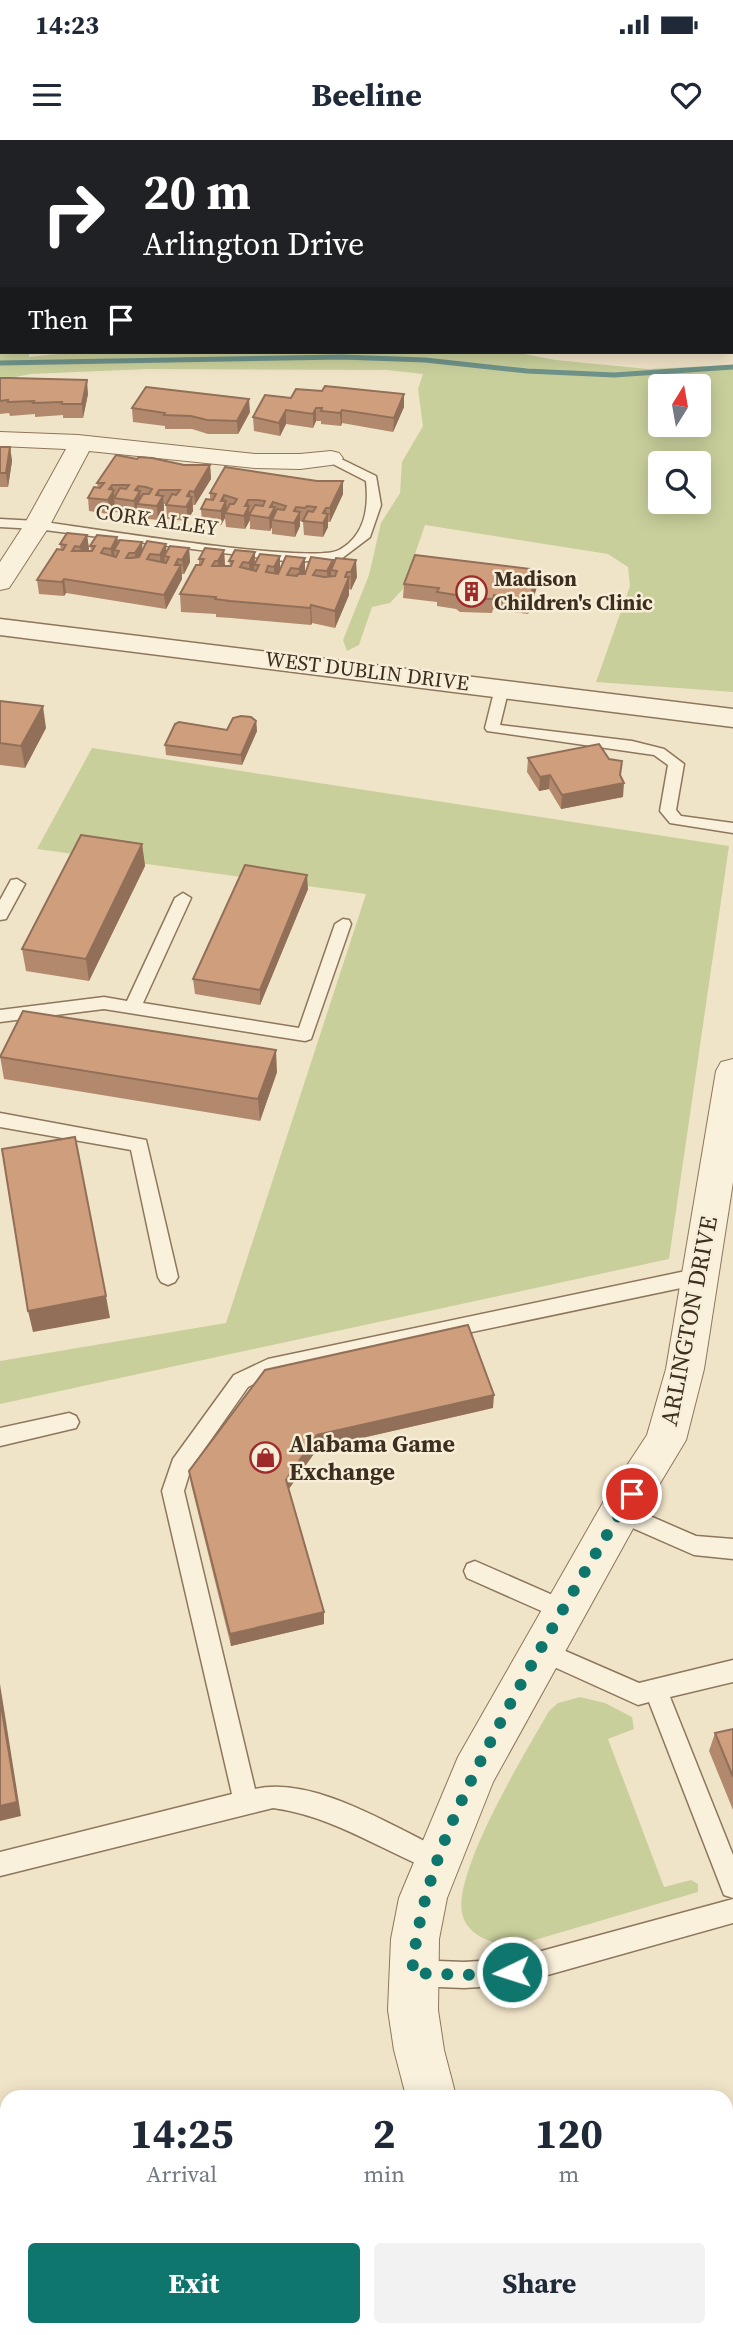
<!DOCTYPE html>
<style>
body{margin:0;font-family:"Source Serif 4",serif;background:#f2f2f3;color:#1f2937;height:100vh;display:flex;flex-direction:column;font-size:26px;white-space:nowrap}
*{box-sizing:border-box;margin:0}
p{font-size:23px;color:#747a83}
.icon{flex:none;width:38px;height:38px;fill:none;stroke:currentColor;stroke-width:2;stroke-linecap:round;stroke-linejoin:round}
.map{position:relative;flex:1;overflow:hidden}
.drawer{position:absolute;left:0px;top:1950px;width:733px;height:247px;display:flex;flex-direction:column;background:#fff;border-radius:21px 21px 0 0;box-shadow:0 4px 18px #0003}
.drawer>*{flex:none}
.banner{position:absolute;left:0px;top:0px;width:733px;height:214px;box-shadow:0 4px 18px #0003;background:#202124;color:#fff;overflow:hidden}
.needle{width:46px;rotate:11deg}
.tools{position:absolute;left:648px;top:234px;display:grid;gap:14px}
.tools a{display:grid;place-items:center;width:63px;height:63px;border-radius:7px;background:#fff;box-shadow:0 4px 18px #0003;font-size:35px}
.pin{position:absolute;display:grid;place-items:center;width:60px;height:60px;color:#fff;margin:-30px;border:4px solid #fff;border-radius:50%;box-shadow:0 2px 7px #0007}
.me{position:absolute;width:77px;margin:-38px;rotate:266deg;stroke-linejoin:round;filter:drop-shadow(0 0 5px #0008)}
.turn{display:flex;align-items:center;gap:24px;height:147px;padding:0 28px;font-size:32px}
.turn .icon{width:91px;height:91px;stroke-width:2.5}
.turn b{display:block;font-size:49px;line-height:60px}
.then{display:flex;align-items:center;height:66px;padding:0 28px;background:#0003;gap:14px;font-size:26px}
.eta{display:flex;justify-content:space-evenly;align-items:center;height:119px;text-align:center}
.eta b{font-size:42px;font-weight:700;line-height:49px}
.cta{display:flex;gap:14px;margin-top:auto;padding:14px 28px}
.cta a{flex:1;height:80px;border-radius:7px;background:#0f766e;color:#fff;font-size:28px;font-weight:700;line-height:80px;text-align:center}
.cta a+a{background:#f2f2f3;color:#1f2937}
.status{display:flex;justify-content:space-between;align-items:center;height:49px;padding:0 35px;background:#fff;direction:ltr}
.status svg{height:19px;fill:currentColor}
header{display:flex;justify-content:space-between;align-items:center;height:91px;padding:0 28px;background:#fff;font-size:32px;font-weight:700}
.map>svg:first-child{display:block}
</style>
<div class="status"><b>14:23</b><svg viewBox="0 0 49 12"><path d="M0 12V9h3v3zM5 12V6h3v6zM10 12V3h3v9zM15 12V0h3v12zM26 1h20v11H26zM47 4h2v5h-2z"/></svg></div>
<header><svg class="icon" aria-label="menu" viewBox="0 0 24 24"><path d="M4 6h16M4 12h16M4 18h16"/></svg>Beeline<svg class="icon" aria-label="heart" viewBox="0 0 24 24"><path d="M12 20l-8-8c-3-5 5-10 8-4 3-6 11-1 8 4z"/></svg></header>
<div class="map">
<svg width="733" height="2195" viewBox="0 0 733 2195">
<rect width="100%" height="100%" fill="#f0e4c8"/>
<path fill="#c9cf9b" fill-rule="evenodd" d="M0 0H177L2 2V212H29V217L76 212H514L555 220 648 229 733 225V552L596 542 630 446 628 427 608 414 425 385 403 449 390 463 372 467 359 505 347 511 343 500 369 435 381 383 400 353 402 322 423 286 418 249 423 234 387 230 147 229 31 234 0 240ZM660 247H698V285H660ZM660 324H698V362H660Z
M92 608 729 706 669 1119 0 1264V1221L226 1183 366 754 37 709Z
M580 1557 605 1563 632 1577 634 1589 608 1599 664 1747 691 1740 698 1744V1752L511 1807C493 1803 470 1797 463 1777 449 1737 527 1610 549 1571L558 1563Z"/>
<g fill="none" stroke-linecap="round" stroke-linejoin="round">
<path stroke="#6f938a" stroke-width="5" d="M0 223 342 217 425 220 527 231 614 235 733 227"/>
<defs>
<path id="service" d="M263 0H273L262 2Z
M519 0H529L518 2Z
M732 4H733V13H732Z
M732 96H733V102H732Z
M732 154H733V160H732Z
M331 314 376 336 381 365 370 397 341 419 292 422 37 389 0 387V379L37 381C83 387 311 425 339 410 365 396 369 367 366 341L327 321V315Z
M502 544 509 548 500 585 632 601 664 609 684 624 676 670 681 676 733 683V693L670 683 660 671 668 625 654 615 487 591 485 588 495 548Z
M17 739 25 744 6 779 0 780V760L11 740Z
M183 753 191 758 143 863 299 888 335 784 343 779 349 780 351 784 311 899 305 901 104 869 0 882V870L104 857 127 861 175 758Z
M0 973 146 1000 178 1137 175 1142 168 1145 161 1142 158 1137 131 1010 0 987Z
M700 1128 707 1131 710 1136 707 1141 700 1144 272 1234 248 1247 191 1328 184 1351 255 1649C313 1635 393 1687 445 1711L448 1720 445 1729 436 1732C381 1710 333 1676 273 1668L0 1736V1712L232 1654 162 1351 173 1319 234 1235 268 1219Z
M69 1273 76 1276 79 1282 76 1288 0 1306V1288Z
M620 1363 696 1396 733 1399V1419L694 1415 612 1379 609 1372 612 1365Z
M475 1421 571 1463 574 1470 571 1477 563 1480 555 1477 467 1438 464 1431 467 1424Z
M540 1500 639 1543 733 1520V1542L670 1557 733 1715V1758L724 1755 649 1562 638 1565 532 1517 529 1510 532 1503Z
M733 1759V1783L512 1845 464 1848 413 1846 404 1842 400 1833 404 1824 413 1820 464 1822 512 1819Z
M95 2189H123L124 2195H96Z
M363 2189H391L392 2195H364Z"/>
<path id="minor" d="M74 0H92L73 2Z
M0 97H2L0 111Z
M0 292 78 295 255 314H300L331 311 339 313 343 318 339 323 331 325 300 329 255 328 89 311 50 385 9 448 0 450V422L24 385 66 309 0 306Z
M733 919V1042L704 1229 686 1300 635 1385 493 1642 447 1758 439 1799 438 1870 444 1910 456 1956H406L394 1910 388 1870 391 1799 399 1758 458 1617 605 1359 647 1295 666 1229 716 931 721 922Z
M432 2189H486L488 2195H434Z
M497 2189H551L553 2195H499Z"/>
<path id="tertiary" d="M0 479 733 569V587L0 495Z"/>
</defs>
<use href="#service" stroke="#8d765c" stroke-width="3"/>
<use href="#minor" stroke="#8d765c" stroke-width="2"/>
<use href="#tertiary" stroke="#8d765c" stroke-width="3"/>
<use href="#service" fill="#faf1dc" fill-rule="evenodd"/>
<use href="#minor" fill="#faf1dc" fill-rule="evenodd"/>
<use href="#tertiary" fill="#faf1dc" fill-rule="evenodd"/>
</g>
<path fill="#b2896c" d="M300 0H344V2H301Z
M435 0H485L483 2H435Z
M0 238 88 254 83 278H63V275L35 277V274L10 276 9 273 0 274Z
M322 251 404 254V267L393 292 342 283 341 286 321 284V281H316L313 288 286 284 280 296 254 291 253 277 291 258Z
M132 268 250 272 238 294H208L192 289H165V286L133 282Z
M0 307H10L12 321 8 347H0V352Z
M137 319 184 325H210L211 339 195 365H193V371L187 381 167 379 166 364H164V370L158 380 138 378 137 371 135 374 115 372V366L109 374 89 371 88 358 98 348 97 343Z
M317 341H343V354L330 382H328V387L323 397 304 395 303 382 300 381V386L295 397 272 394V387L270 391 250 389V380L245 389 226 387 225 378 221 385 202 382 201 369 210 360V353Z
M87 395 89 409 88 411H91L90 406 117 397 118 404 142 410 167 411 189 408 190 422 184 434H182V439L166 469 66 453 64 456 39 454 37 440 61 410 60 404Z
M224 410 225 426H230L229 421 255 412V423L280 429 305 418V434L333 426 336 418 357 437 351 450 349 449V455L335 488 312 483 311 485 231 478 216 477V474L181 472 180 454 199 425V419Z
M404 444H538L528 474 493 469 492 473 460 472 456 469 437 466V462L403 458Z
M0 561 46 588 25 628 0 625Z
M256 581 257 591 242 625 166 615 165 605 227 590Z
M528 618 620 636 623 657 561 669 549 649 539 651 527 632Z
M142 704 145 726 89 841 26 831 22 809Z
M308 749 260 865 195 854 193 839Z
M0 916 277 932 260 981 4 939Z
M493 1268 318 1308 288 1350 324 1484 231 1506 191 1344 189 1331Z
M733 1589V1670L709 1611 715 1593Z"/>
<path fill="#916f58" d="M471 0H485L483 2H471Z
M87 240 88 254 83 278 82 264Z
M404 254V267L393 292 394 278Z
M249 259 250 272 238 294 237 281Z
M316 268V281L313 288V274Z
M286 270V284L280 296 279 283Z
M342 270V283L341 286 340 273Z
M10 307 12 321 8 347 6 333Z
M210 325 211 339 195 365 194 352Z
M343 341V354L330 382V368Z
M112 345 115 359 114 358 115 366 109 374 108 360 109 349Z
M138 346 139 353 140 351 141 364H137V371L135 374 134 361 135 350Z
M159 350 160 361 163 356 164 370 158 380 156 355Z
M190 351V361L192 357 193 371 187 381V356Z
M224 355 225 364 226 361 227 374 225 373V378L221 385V361Z
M248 360 250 380 245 389 244 376 245 366Z
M273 362V370L275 367V381L272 380V387L270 391 269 378 270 367Z
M296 367V379L300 372V386L295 397 294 371Z
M326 368V378L328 374V387L323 397V373Z
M87 395 89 409 82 420 80 407Z
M117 397 119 411 114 410 115 418 112 422 111 409Z
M142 402 143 416 136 427 135 413Z
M166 404 167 417 164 416 165 422 161 429 160 415Z
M189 408 190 422 184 434 182 420Z
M224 410 225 427 219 438 218 421Z
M255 412 254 431 250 440 249 423Z
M280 416V433L275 444 274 427Z
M305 418V435L300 446 299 429Z
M178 419 179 430 181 425 182 439 166 469 164 455Z
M333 420V430H331V441L328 448 327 431Z
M356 420 357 437 351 450V432Z
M539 430 538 444 528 474 529 460Z
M347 432V443L349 437V455L335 488V471Z
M64 439 66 453 64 456 62 442Z
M311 465 312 483 311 485 310 468Z
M43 566 46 588 25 628 21 606Z
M256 581 257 591 242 625 241 615Z
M550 635 549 649 539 651 540 637Z
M624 643 623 657 561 669 562 655Z
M142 704 145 726 89 841 86 819Z
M307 735 308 749 260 865V850Z
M276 910 277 932 260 981 258 959Z
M106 1156 110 1178 33 1192 28 1171Z
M494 1255 493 1268 318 1308 286 1353V1340L317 1295Z
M324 1472V1484L231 1506 230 1494Z
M0 1544 21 1676 0 1681Z"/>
<path fill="#cf9f7d" stroke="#916f58" stroke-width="2" d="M177 0H222L219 2H176Z
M553 0H579V2H551Z
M655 0H699L700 2H656Z
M0 238H11L87 240 82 264H62V262L33 263 34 261 8 262V260L0 261Z
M325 246 404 254 394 278 342 270 340 273 321 271 322 268H316L313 274 286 270 279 283 253 277 265 255 291 258 296 249 322 251Z
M146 247 249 259 237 281 207 280 191 276 164 275 165 273 132 268Z
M0 307H10L6 333H0Z
M116 315 137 319 139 317 152 318 184 325H210L194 352 190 351 187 356 192 357 186 367 166 365 172 354 176 355 180 350H159L156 355 163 356 157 366 137 364 143 354H149L152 349 146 347 138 346 135 350 140 351 134 361 114 358 120 348 126 349 129 345H112L109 349 114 350 108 360 88 358 94 347 100 348 104 343H97Z
M225 327 317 341H343L330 368H326L323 373 328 374 323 383 303 381 308 371 313 372 316 367 307 366 305 368 296 367 294 371 300 372 294 383 272 380 277 369 284 370 286 366 273 362 270 367H275L269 378 249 375 255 365 263 366 265 361 257 360H248L245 366H249L244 376 225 373 230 364H234L237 359 224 355 221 361H226L221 371 201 369 206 359 213 360 216 354 210 353Z
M67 393 87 395 80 407 75 406 72 411H92L95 406H90L97 395 117 397 111 409 104 408 101 413 116 417 119 411 114 410 120 400 142 402 135 413H129L126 418H131L139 417 147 401 166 404 160 415 150 414 147 419 166 423 169 417 164 416 170 406 189 408 182 420 178 419 175 425H181L164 455 64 439 62 442 37 440 57 409 63 410 66 405 60 404Z
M205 408 224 410 218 421H215L212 426H231L233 421H229L235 410 255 412 249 423 243 422 240 427 256 431 259 425H254L260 414 280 416 274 427 268 426 266 432 278 434 286 416 305 418 299 429 291 428 287 435 297 436 298 434H305L311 417 333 420 327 431 316 430 313 435 324 437 335 436 337 431 331 430 336 418 356 420 351 432H347L345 437H349L335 471 311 465 310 468 230 461 215 459 216 457 180 454 196 425H201L204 419H199Z
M415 415 539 430 529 460 494 455 493 459 461 458 456 455 437 452 439 448 404 444Z
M0 561 43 566 21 606 0 603Z
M241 576 251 577 256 581 241 615 165 605 175 584 179 582 227 590 233 578Z
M599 604 609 619 622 621 620 635 624 643 562 655 550 635 540 637 528 618Z
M81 695 142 704 86 819 22 809Z
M245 725 307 735 260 850 193 839Z
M23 871 276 910 258 959 0 917Z
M75 997 106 1156 28 1171 2 1009Z
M468 1185 494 1255 317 1295 286 1340 324 1472 230 1494 189 1331 265 1230Z
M0 1559 17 1662 0 1666Z
M733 1589V1637L715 1593Z"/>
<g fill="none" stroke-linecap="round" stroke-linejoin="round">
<path stroke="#0f766e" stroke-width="12" stroke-dasharray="0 21.6" d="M512 1832 464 1835 412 1833C421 1734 464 1652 509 1566 548 1494 589 1423 632 1354"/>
</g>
<defs>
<symbol id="building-ring" viewBox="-11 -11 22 22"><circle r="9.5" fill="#f7eed8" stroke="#9e2a2b" stroke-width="1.5"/><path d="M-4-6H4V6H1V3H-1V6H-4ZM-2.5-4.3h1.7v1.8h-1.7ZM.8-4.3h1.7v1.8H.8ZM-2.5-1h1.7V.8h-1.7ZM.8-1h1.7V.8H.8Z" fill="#9e2a2b"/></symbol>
<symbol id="shop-ring" viewBox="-11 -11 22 22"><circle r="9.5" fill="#f7eed8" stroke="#9e2a2b" stroke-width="1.5"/><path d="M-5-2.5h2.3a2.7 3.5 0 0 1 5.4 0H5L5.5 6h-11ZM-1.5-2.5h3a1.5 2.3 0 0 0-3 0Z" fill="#9e2a2b"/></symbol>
</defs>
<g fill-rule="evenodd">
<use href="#building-ring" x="454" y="434" width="35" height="35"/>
<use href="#shop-ring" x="248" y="1300" width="35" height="35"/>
</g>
<g text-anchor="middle" stroke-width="5" stroke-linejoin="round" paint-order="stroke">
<g font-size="21" fill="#3d2e20" stroke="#f7eed8">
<text transform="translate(157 380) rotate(8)" y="7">CORK ALLEY</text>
<text transform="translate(367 531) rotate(7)" y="7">WEST DUBLIN DRIVE</text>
</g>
<g font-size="21" font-weight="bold" fill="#3d2e20" stroke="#f7eed8" text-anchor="start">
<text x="494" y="446">Madison<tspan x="494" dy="24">Children's Clinic</tspan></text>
</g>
<g font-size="24" fill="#3d2e20" stroke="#f7eed8">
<text transform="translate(689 1181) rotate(-79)" y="8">ARLINGTON DRIVE</text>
</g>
<g font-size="24" font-weight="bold" fill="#3d2e20" stroke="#f7eed8" text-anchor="start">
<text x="289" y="1312">Alabama Game<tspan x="289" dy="28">Exchange</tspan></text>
</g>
</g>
</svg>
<div class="tools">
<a><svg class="needle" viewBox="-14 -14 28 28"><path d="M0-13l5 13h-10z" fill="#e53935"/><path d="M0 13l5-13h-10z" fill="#747a83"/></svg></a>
<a><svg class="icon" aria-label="search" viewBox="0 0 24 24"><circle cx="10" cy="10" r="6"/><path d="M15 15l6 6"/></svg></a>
</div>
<div class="pin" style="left:632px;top:1354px;background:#d93025"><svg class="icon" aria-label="arrive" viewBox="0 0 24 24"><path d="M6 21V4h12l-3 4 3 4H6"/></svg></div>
<svg class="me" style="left:512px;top:1832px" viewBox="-20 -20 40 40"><circle r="17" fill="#0f766e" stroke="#fff" stroke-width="3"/><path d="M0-11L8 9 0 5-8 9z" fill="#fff"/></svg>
<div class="banner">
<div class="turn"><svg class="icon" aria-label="right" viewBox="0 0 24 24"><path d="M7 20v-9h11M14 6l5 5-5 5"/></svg><div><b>20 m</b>Arlington Drive</div></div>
<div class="then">Then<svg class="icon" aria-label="arrive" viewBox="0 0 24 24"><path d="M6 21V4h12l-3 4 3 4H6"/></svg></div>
</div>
<section class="drawer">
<div class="eta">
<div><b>14:25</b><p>Arrival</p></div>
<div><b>2</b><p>min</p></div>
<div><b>120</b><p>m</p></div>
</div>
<div class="cta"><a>Exit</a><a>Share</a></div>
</section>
</div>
